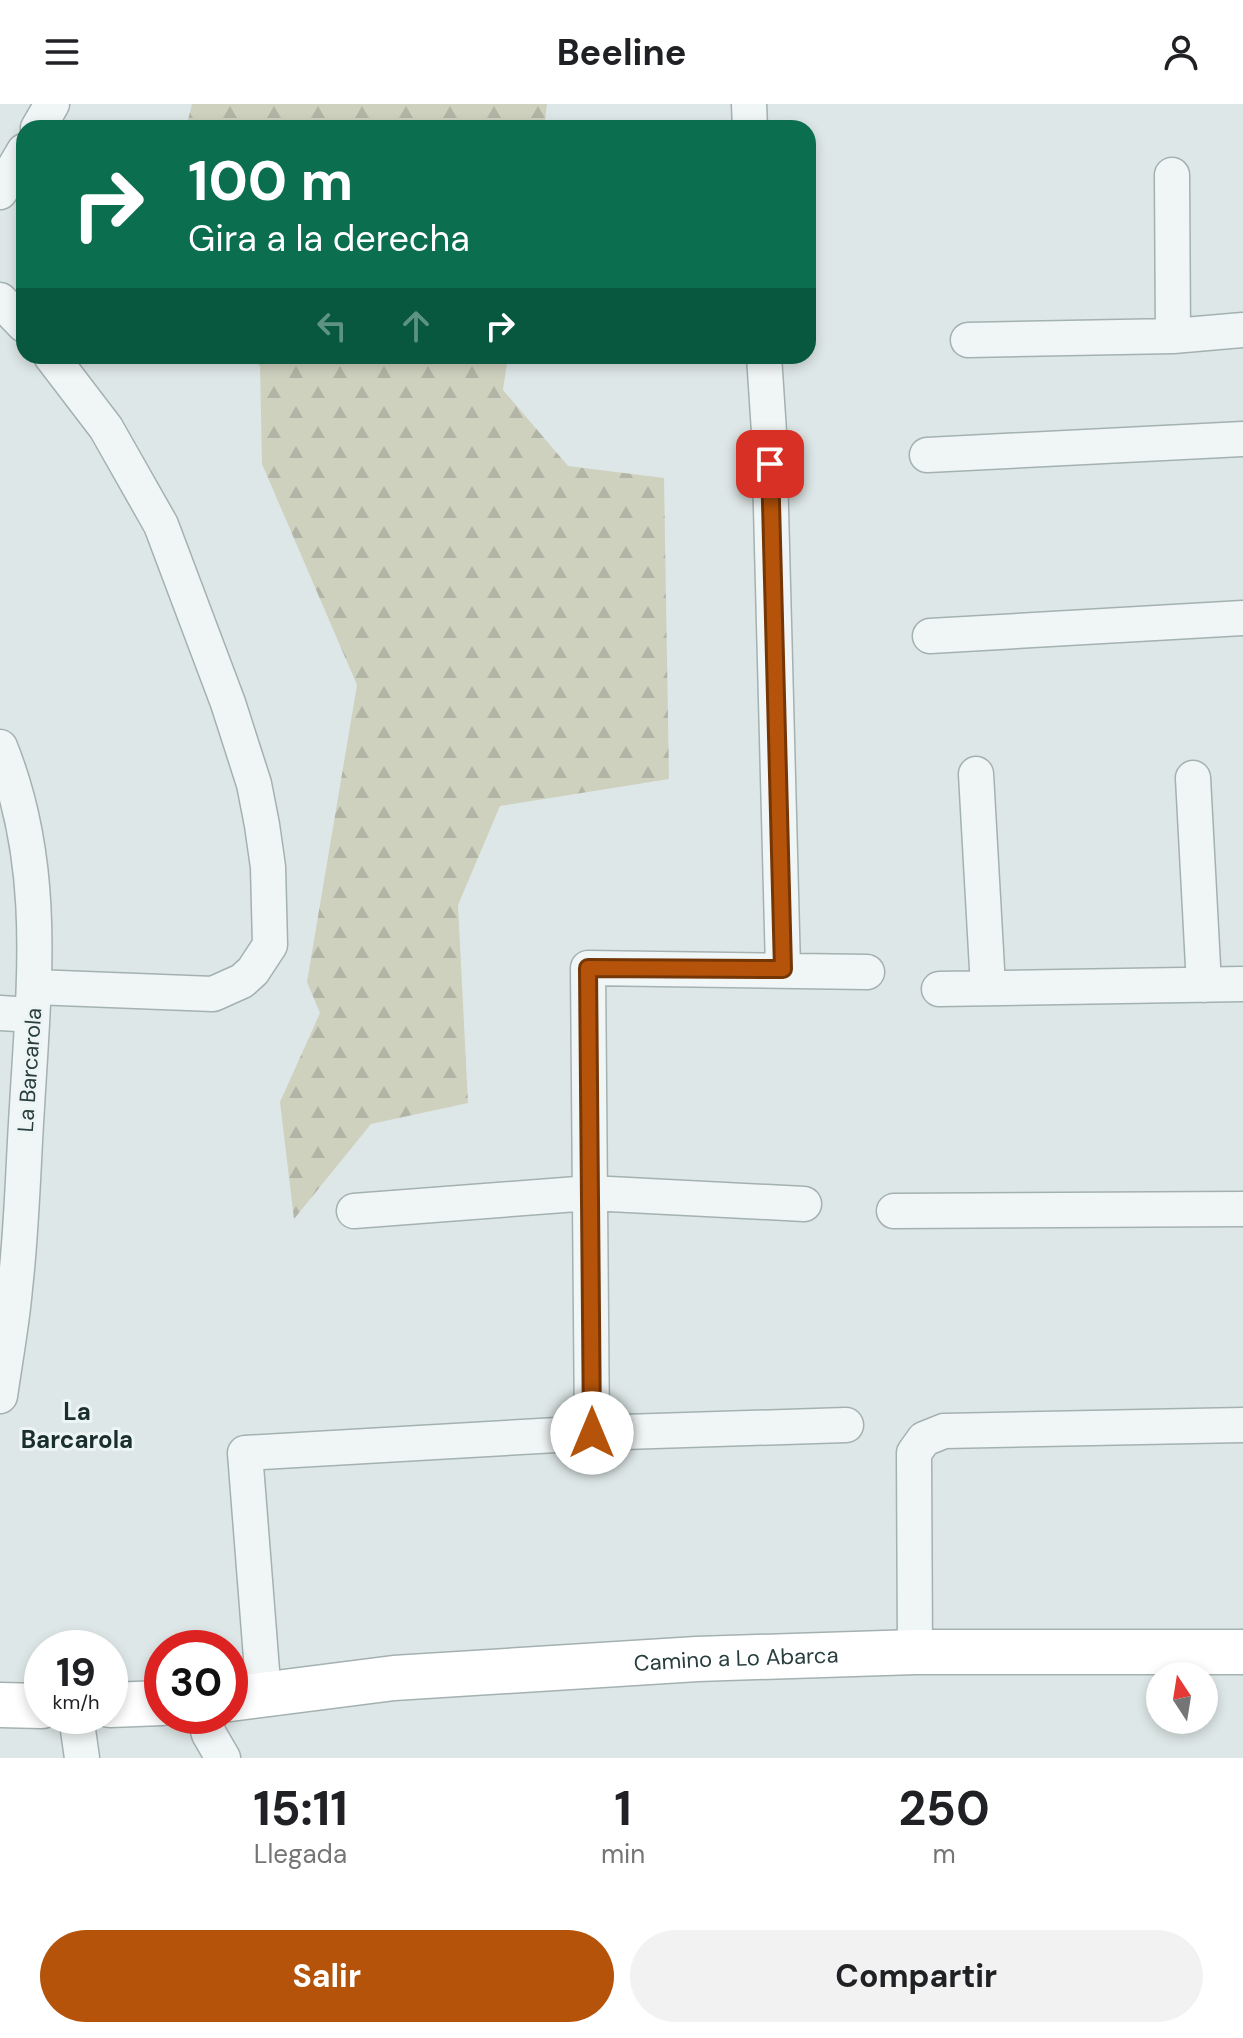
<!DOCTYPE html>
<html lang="es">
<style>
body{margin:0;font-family:"DM Sans",sans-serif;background:#f2f2f2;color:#202124;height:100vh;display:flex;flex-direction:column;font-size:30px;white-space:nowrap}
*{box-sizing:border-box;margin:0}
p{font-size:26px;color:#757577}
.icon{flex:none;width:44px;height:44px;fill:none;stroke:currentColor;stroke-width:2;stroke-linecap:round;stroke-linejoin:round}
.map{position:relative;height:1654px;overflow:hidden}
.sheet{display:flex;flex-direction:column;background:#fff;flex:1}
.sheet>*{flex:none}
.hud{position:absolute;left:16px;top:16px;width:800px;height:244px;border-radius:24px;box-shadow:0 4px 12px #0003;background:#0b6e4f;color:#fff;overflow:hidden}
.needle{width:52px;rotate:348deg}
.fabs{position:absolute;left:1146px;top:1558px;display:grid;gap:16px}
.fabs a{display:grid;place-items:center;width:72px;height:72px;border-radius:50%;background:#fff;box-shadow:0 4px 12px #0003;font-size:40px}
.speed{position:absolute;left:24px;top:1526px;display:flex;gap:16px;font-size:40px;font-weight:700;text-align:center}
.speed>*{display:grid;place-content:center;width:104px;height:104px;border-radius:50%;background:#fff;box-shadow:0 4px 12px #0003;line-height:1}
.speed small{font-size:20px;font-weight:400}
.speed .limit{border:12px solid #d22;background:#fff;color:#111}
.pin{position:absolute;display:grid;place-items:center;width:68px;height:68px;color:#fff;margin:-34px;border-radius:16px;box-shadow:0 4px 12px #0006}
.me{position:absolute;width:88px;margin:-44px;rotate:0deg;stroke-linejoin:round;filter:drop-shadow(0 0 6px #0008)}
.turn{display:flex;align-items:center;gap:28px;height:168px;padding:0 40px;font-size:36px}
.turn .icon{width:104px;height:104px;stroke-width:2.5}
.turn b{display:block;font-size:56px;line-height:68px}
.lanes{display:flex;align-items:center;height:76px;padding:0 40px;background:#0003;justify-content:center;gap:40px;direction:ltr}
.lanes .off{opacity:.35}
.eta{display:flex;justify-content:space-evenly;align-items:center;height:136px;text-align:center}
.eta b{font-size:48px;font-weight:700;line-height:56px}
.action{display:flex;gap:16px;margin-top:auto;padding:16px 40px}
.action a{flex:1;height:92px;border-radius:48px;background:#b45309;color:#fff;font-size:32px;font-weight:700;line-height:92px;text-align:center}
.action a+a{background:#f2f2f2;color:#202124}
header{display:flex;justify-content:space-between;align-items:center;height:104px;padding:0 40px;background:#fff;font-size:36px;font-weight:700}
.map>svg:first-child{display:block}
</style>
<header><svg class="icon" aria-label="menu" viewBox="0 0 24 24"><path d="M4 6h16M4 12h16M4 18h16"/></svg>Beeline<svg class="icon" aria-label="person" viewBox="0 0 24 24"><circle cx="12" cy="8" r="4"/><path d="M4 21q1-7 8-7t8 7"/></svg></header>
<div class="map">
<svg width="1243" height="1654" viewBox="0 0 1243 1654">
<defs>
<pattern id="forest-firs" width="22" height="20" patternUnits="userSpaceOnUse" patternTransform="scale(2)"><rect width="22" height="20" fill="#cfd1bf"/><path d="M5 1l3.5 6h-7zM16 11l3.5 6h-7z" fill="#b2b4a5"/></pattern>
</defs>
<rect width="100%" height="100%" fill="#dee7e7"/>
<path fill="url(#forest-firs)" d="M192 0H547L544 24H186Z
M251 252H508L503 286 568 362 664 374 669 675 500 702 458 801 468 999 371 1020 294 1115 280 998 320 909 307 878 357 581 262 360 260 262Z"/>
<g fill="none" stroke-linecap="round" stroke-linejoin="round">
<defs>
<path id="street" d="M749 0 750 24
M38 24 52 0
M1172 71 1173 232
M0 88 24 47
M0 196 24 221
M968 236 1173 232 1243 226
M764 252 769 328 783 865
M927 351 1243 335
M930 532 1243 514
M0 643C48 761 34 879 27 1003 23 1063 22 1124 15 1184 12 1220 5 1256 0 1292
M976 670 988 883
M1193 674 1204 881
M34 883 213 890 242 877 253 867 270 841 268 763 262 721 254 680 228 599 161 421 106 324 51 252
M939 885 1243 880
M0 909 32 911
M354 1107 590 1089 804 1100
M894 1107 1243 1105
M592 1329 588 864 867 868
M915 1548 914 1349 924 1335 944 1327 1243 1321
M264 1592 245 1349 592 1329 846 1321
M76 1612 82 1654
M204 1612 209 1630 223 1654"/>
<g id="secondary">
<path id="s1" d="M230 1595 394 1574 697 1555 915 1548H1243"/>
<path d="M0 1601 42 1602"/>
<path d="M110 1601 162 1599"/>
</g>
</defs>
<use href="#street" stroke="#a4b1b1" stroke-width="37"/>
<use href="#secondary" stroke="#a4b1b1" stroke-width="47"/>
<use href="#street" stroke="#f0f5f5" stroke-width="34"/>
<use href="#secondary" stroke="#fff" stroke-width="44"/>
</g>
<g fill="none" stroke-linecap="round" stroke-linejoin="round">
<defs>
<path id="route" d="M592 1329 588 864 783 865 770 360"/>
</defs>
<use href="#route" stroke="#753606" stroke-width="20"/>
<use href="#route" stroke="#b45309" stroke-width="14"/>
</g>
<g text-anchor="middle" stroke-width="6" stroke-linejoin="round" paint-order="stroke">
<g font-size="22" fill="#283d3d" stroke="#edf5f4">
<text transform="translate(29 966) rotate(-86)" y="8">La Barcarola</text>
<text dy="8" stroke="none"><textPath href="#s1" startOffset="508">Camino a Lo Abarca</textPath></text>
</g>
<g font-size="24" font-weight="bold" fill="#1a2e2e" stroke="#edf5f4">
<text x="77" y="1316">La<tspan x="77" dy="28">Barcarola</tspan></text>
</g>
</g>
</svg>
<div class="fabs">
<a><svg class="needle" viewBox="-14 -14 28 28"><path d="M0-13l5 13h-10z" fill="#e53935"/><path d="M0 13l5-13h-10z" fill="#757577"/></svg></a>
</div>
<div class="speed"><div>19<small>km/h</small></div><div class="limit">30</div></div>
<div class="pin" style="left:770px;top:360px;background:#d93025"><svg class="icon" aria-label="arrive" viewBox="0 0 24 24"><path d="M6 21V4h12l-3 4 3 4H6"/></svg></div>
<svg class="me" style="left:592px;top:1329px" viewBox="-20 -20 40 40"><circle r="19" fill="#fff"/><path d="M0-13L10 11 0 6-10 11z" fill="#b45309"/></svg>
<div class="hud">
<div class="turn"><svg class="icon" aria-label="right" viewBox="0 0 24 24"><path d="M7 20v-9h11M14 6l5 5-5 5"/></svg><div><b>100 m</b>Gira a la derecha</div></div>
<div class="lanes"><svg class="icon off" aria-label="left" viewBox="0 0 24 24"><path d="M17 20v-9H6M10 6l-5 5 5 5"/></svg><svg class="icon off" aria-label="ahead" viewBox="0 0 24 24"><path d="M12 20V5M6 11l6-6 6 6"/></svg><svg class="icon" aria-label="right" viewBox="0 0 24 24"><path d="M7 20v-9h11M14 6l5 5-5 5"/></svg></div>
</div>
</div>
<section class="sheet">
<div class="eta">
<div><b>15:11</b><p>Llegada</p></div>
<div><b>1</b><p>min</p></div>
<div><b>250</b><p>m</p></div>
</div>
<div class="action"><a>Salir</a><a>Compartir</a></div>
</section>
